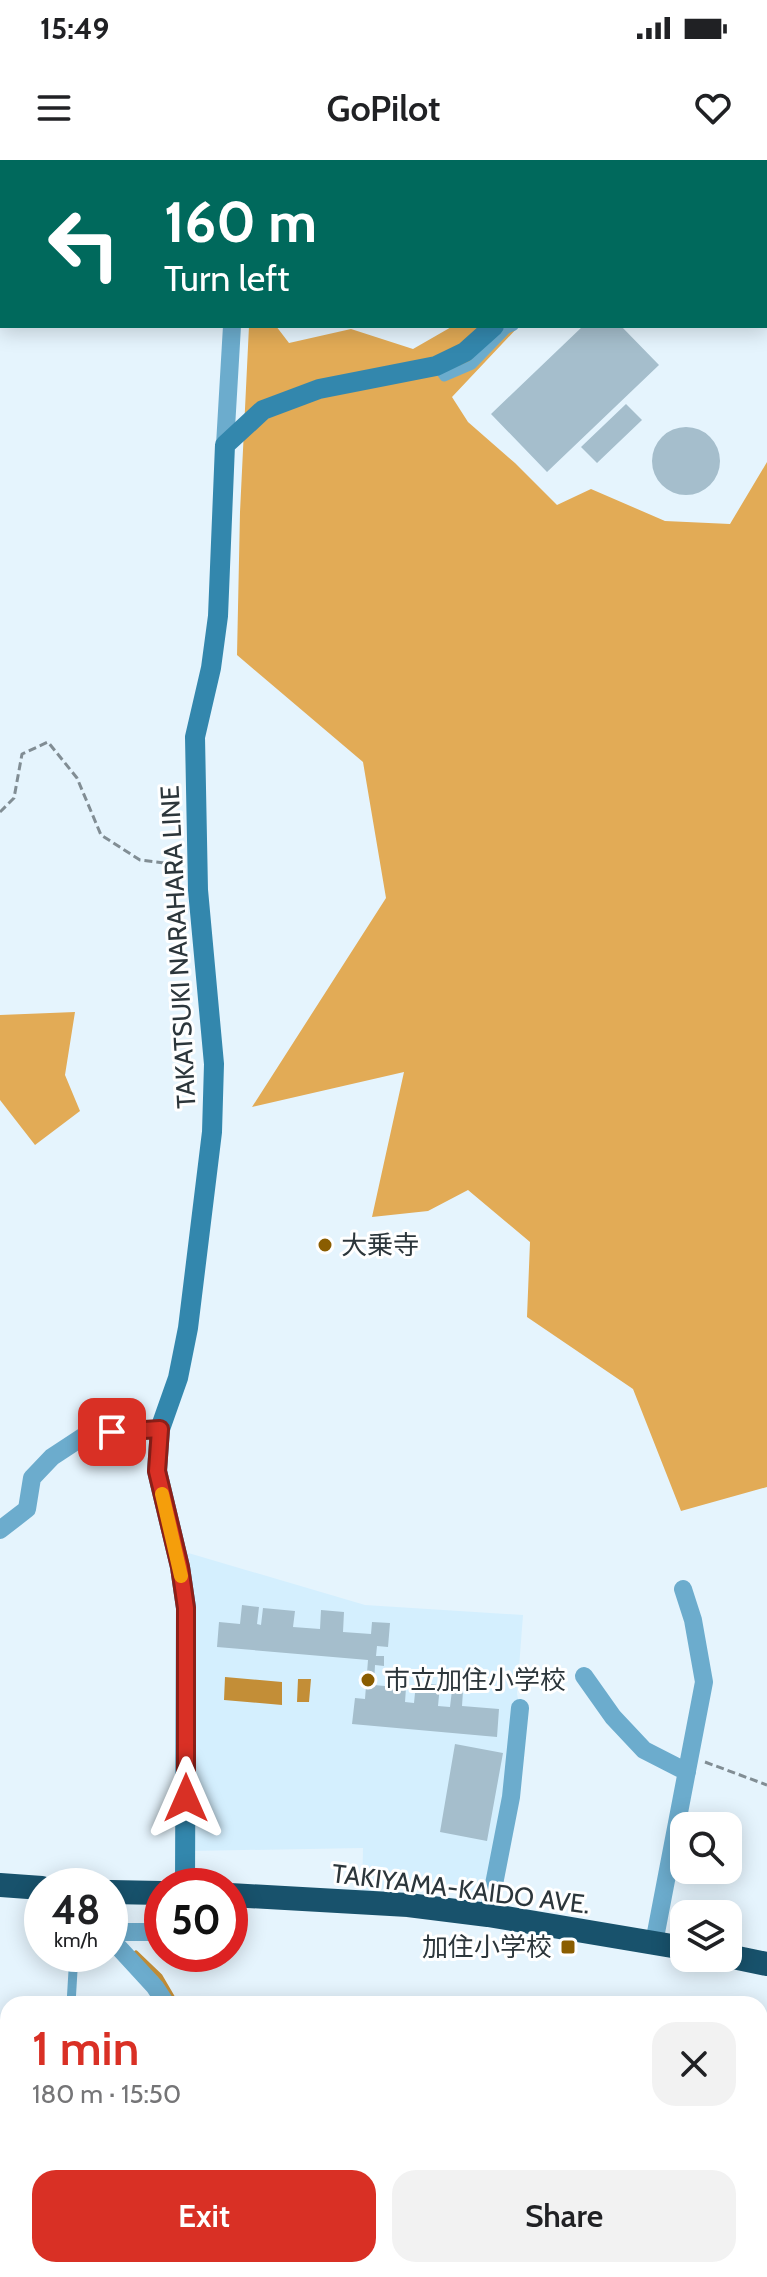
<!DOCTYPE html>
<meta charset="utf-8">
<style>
body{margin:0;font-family:Cabin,"Noto Sans JP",sans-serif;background:#f2f2f2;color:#202124;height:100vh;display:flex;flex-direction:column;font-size:30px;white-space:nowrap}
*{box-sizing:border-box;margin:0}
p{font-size:26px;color:#757577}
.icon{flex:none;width:44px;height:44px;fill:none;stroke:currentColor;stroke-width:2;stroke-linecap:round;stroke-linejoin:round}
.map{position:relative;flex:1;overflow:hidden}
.sheet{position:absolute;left:0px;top:1836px;width:768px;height:282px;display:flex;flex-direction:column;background:#fff;border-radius:24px 24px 0 0;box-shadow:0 4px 20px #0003}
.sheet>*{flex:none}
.hud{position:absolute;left:0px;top:0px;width:768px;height:168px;box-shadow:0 4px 20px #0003;background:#00695c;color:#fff;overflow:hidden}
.buttons{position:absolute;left:670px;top:1652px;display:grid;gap:16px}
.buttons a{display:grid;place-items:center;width:72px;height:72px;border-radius:16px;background:#fff;box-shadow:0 4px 20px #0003;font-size:40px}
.speed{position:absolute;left:24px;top:1708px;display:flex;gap:16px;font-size:40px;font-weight:700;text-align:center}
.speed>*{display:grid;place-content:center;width:104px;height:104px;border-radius:50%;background:#fff;box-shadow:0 4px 20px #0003;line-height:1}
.speed small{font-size:20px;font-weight:400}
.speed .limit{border:12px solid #d22;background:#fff;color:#111}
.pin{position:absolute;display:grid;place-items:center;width:68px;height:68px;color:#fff;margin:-34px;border-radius:16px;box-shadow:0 4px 12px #0006}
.me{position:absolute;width:88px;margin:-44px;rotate:0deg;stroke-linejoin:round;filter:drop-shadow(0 0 6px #0008)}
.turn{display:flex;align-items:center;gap:28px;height:168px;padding:0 32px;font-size:36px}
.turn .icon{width:104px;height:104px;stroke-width:2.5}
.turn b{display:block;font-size:56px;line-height:68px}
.round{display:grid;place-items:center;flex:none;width:84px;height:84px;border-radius:24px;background:#f2f2f2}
.headline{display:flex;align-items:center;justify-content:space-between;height:136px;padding:0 32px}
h1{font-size:48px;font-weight:600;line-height:60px;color:#d93025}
.action{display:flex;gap:16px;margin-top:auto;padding:16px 32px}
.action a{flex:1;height:92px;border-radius:24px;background:#d93025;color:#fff;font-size:32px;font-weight:600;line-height:92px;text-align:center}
.action a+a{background:#f2f2f2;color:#202124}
.status{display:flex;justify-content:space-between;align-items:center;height:56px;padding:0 40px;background:#fff;direction:ltr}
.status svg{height:22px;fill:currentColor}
header{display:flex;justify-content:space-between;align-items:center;height:104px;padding:0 32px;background:#fff;font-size:36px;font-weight:600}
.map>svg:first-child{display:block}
</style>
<div class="status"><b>15:49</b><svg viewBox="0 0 49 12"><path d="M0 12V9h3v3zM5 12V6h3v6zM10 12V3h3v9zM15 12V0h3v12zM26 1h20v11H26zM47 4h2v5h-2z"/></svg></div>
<header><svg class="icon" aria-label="menu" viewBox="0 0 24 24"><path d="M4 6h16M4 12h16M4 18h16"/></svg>GoPilot<svg class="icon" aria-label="heart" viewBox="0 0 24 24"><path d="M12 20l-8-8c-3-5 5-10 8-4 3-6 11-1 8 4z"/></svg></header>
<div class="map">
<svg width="767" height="2117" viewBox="0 0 767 2117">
<rect width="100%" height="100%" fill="#e5f4fd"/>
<path fill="#d4effe" d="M185 1392 365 1445 523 1455 517 1534 520 1548 490 1742 429 1722H404L362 1737 363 1688 190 1691Z"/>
<path fill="#e2ab56" d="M249 166H276L289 183 351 169 413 189 453 166H519L452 237 468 262 515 303 557 345 591 329 665 361 730 364 767 302V1327L681 1351 633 1229 527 1157 530 1082 468 1030 428 1051 372 1057 404 912 252 947 386 738 363 602 237 495 240 352Z
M75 852 65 915 80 951 35 985 0 940V855Z"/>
<path fill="#c38e37" d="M225 1517 282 1522V1545L224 1540Z
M298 1519H311L309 1542H297Z"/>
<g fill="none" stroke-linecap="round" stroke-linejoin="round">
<path stroke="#c38e37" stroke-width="5" d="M136 1793 160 1816 174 1840"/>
<path stroke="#c38e37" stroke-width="28" d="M760 1924 767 1925
M0 1971H8"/>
</g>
<path fill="#a5becc" d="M583 166H621L659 205 547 312 491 254Z
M626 244 642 260 597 303 581 287Z
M652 301a34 34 0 1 1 68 0a34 34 0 1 1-68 0Z
M242 1445 259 1447 257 1464 261 1465 263 1448 295 1451 293 1467 320 1469 321 1450 344 1452 343 1472 371 1474 372 1462 390 1463 388 1487 377 1486 376 1496H384V1506L375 1505 374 1525 406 1528 405 1542 414 1543 416 1523 440 1525 438 1546 450 1547 452 1530 463 1531 462 1546 499 1549 497 1577 352 1564 355 1538 365 1539 368 1500 217 1487 219 1462 240 1464Z
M455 1584 503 1593 487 1681 440 1672Z"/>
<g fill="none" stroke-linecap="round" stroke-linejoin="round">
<path stroke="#818d94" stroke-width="3" stroke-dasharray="8 4" stroke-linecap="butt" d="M0 652 14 638 22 594 48 582 77 618 101 675 140 700 181 705
M705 1602 767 1625
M760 1897 767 1898
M760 1944 767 1945
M424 2110 425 2117"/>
<path stroke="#6caccd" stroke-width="9" d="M437 207 444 217 472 205 507 169 514 166
M71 1844 74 1794
M0 2022 8 2015"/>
<path stroke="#6caccd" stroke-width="18" d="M192 0 193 2
M0 8 2 5
M225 285 232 166
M0 1370 27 1349 32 1318 52 1297 87 1274 160 1269
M584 1516 613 1557 644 1590 687 1612
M488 1755 511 1637 520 1548
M110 1772H162
M110 1778 155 1827 166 1844
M654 1783 704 1522 693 1460 683 1429"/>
<path stroke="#3387ad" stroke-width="20" d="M573 2 575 0
M185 1726 186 1448 180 1407 157 1311 160 1269 178 1218 188 1168 212 972 214 904 198 730 195 577 211 508 218 456 225 285 263 250 319 229 436 206 465 192 494 166"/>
<path stroke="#18526c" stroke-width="24" d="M0 1725 42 1728
M110 1732 162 1733
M230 1735 408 1745 488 1755 684 1788
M728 1796 767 1804"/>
</g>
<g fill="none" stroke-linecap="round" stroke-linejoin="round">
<defs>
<path id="route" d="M112 1272 160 1269 157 1311 180 1407 186 1448V1638"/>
</defs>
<use href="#route" stroke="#8d1f18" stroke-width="20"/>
<use href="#route" stroke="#d93025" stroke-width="14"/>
<path stroke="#f59e0b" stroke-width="14" d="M162 1334 181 1416"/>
</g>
<g fill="#8a5d01" stroke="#fff" stroke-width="3">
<circle cx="325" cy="1085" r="8"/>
<circle cx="368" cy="1520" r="8"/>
<rect x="560" y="1779" width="16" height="16" rx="4"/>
</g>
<g text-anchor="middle" stroke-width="6" stroke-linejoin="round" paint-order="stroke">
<g font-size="26" fill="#2c363b" stroke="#fff">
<text transform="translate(178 787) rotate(-93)" y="9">TAKATSUKI NARAHARA LINE</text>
<text transform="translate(461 1729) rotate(7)" y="9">TAKIYAMA-KAIDO AVE.</text>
</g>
<g font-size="26" fill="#2c363b" stroke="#fff" text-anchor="start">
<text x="341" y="1094">大乗寺</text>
<text x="384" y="1529">市立加住小学校</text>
<text x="552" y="1796" text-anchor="end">加住小学校</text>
</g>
</g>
</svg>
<div class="buttons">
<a><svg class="icon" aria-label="search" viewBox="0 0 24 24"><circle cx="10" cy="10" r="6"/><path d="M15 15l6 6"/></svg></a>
<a><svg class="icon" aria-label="layers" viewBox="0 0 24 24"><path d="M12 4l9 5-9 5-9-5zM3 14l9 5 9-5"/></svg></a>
</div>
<div class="speed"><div>48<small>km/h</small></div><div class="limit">50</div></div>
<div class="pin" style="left:112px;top:1272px;background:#d93025"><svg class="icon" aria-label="arrive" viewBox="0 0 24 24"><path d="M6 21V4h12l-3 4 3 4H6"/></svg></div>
<svg class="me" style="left:186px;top:1638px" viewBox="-20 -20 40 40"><path d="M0-17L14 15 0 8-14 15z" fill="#d93025" stroke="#fff" stroke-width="4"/></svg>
<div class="hud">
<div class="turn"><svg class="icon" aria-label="left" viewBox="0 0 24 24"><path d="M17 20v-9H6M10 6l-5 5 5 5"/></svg><div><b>160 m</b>Turn left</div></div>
</div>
<section class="sheet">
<div class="headline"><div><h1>1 min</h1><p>180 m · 15:50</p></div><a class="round"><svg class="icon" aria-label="close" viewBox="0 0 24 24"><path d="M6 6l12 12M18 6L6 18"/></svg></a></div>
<div class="action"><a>Exit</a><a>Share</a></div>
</section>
</div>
